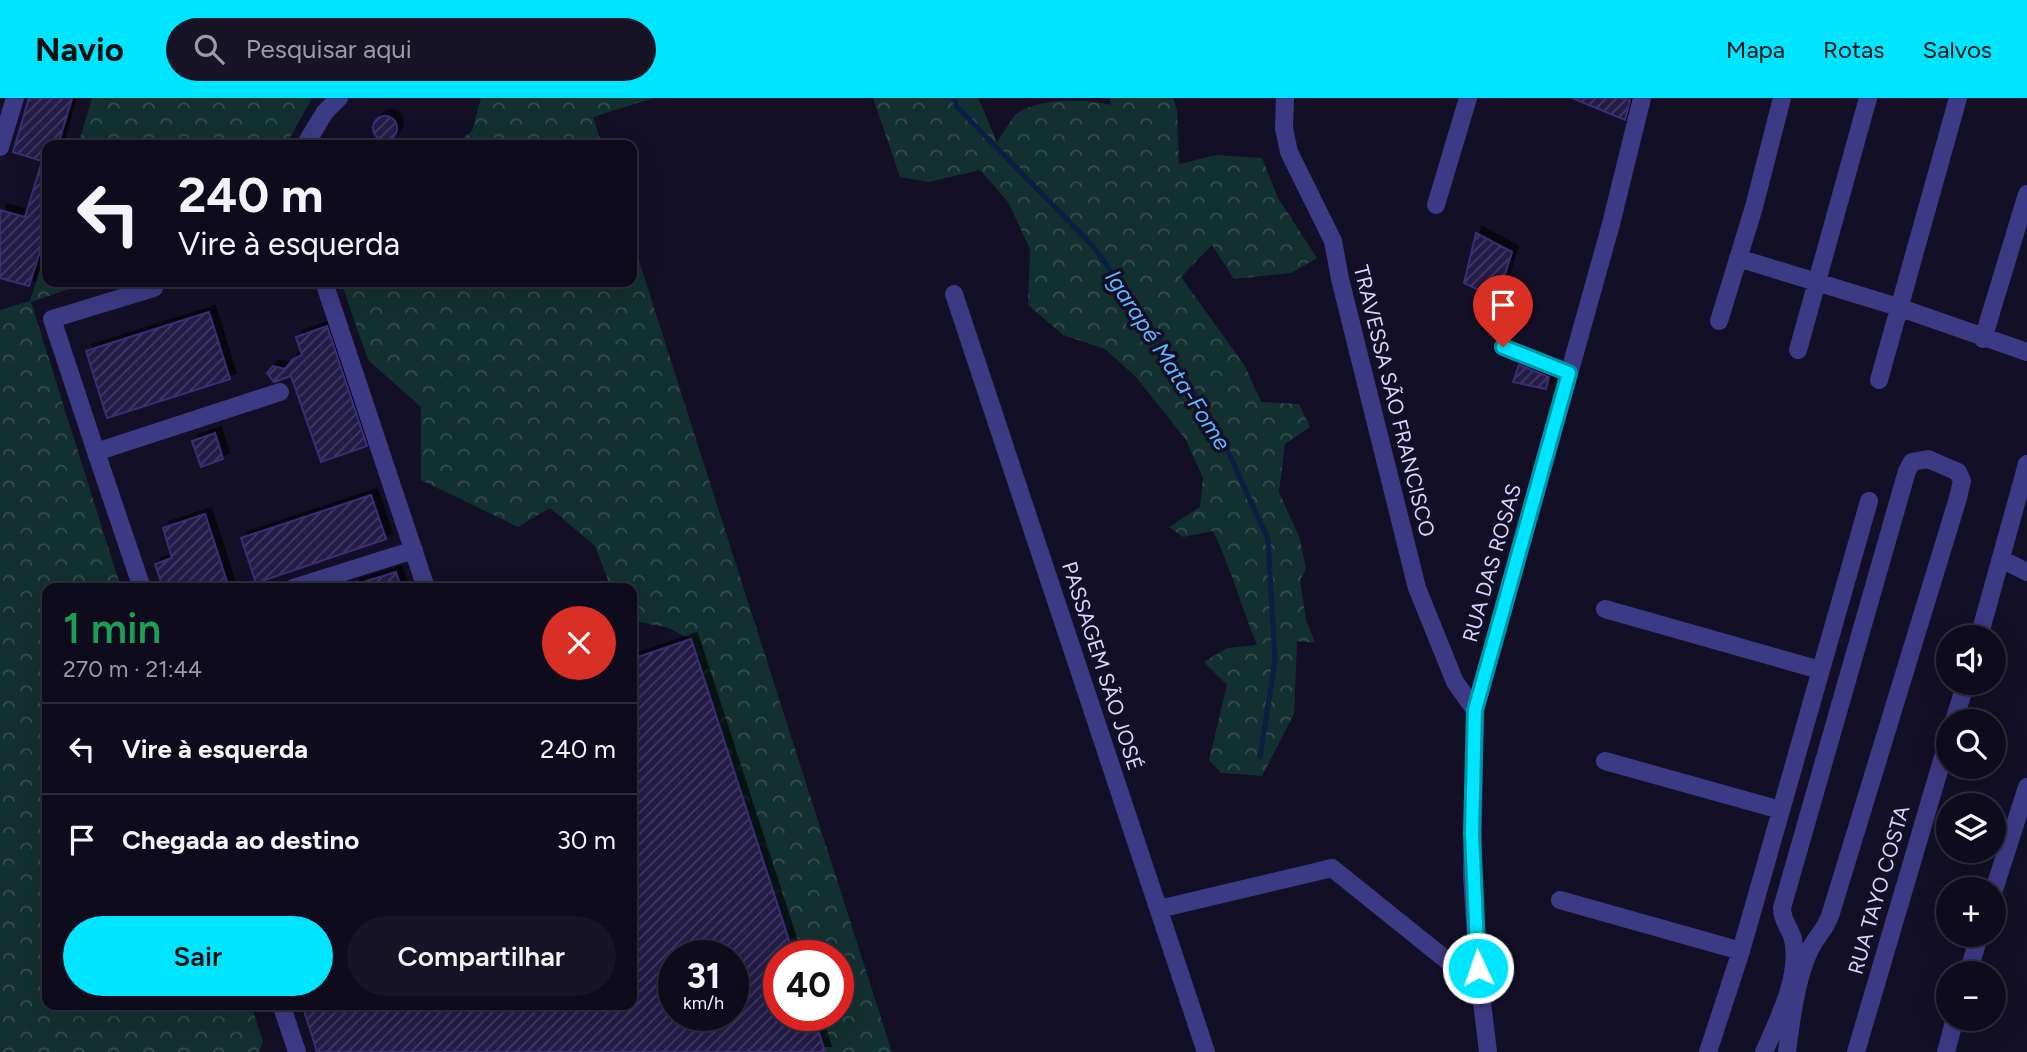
<!DOCTYPE html>
<html lang="pt">
<meta charset="utf-8">
<style>
body{margin:0;font-family:Figtree,sans-serif;background:#171425;color:#f1f3f6;height:100vh;display:flex;flex-direction:column;font-size:26px;white-space:nowrap}
*{box-sizing:border-box;margin:0}
p{font-size:23px;color:#9b9ba3}
.icon{flex:none;width:38px;height:38px;fill:none;stroke:currentColor;stroke-width:2;stroke-linecap:round;stroke-linejoin:round}
.map{position:relative;flex:1;overflow:hidden}
.sheet{position:absolute;left:42px;top:485px;width:595px;height:427px;display:flex;flex-direction:column;background:#0e0b1c;border-radius:14px;box-shadow:0 7px 28px #0002,0 0 0 2px #2e2b3b}
.sheet>*{flex:none}
.banner{position:absolute;left:42px;top:42px;width:595px;height:147px;border-radius:14px;box-shadow:0 7px 28px #0002,0 0 0 2px #2e2b3b;background:#0e0b1c;color:#f1f3f6;overflow:hidden}
.controls{position:absolute;left:1936px;top:527px;display:grid;gap:14px}
.controls a{display:grid;place-items:center;width:70px;height:70px;border-radius:50%;background:#0e0b1c;box-shadow:0 7px 28px #0002,0 0 0 2px #2e2b3b;font-size:35px}
.speed{position:absolute;left:658px;top:842px;display:flex;gap:14px;font-size:35px;font-weight:700;text-align:center}
.speed>*{display:grid;place-content:center;width:91px;height:91px;border-radius:50%;background:#0e0b1c;box-shadow:0 7px 28px #0002,0 0 0 2px #2e2b3b;line-height:1}
.speed small{font-size:18px;font-weight:400}
.speed .limit{border:10px solid #d22;background:#fff;color:#111}
.pin{position:absolute;display:grid;place-items:center;width:60px;height:60px;color:#fff;margin:-72px -30px;border-radius:50% 50% 50% 0;rotate:-45deg;box-shadow:0 0 7px #0007}
.pin .icon{rotate:45deg}
.me{position:absolute;width:77px;margin:-38px;rotate:357deg;stroke-linejoin:round;filter:drop-shadow(0 0 5px #0008)}
.turn{display:flex;align-items:center;gap:24px;height:147px;padding:0 21px;font-size:32px}
.turn .icon{width:91px;height:91px;stroke-width:2.5}
.turn b{display:block;font-size:49px;line-height:60px}
.round{display:grid;place-items:center;flex:none;width:74px;height:74px;border-radius:37px;background:#171425}
.head{display:flex;align-items:center;justify-content:space-between;height:119px;padding:0 21px}
h1{font-size:42px;font-weight:600;line-height:52px;color:#1e9e55}
.action{display:flex;gap:14px;margin-top:auto;padding:14px 21px}
.action a{flex:1;height:80px;border-radius:42px;background:#00e5ff;color:#111;font-size:28px;font-weight:600;line-height:80px;text-align:center}
.action a+a{background:#171425;color:#f1f3f6}
ul{padding:0;list-style:none}
li{display:flex;align-items:center;gap:21px;height:91px;padding:0 21px;border-top:2px solid #2e2b3b}
li div{flex:1}
li b{display:block;font-size:26px}
li em{font-style:normal}
header{display:flex;align-items:center;gap:42px;box-sizing:border-box;height:98px;padding:0 35px;background:#00e5ff;color:#111}
header strong{font-size:33px}
nav{display:flex;gap:38px;margin-inline-start:auto;font-size:24px}
.search{width:490px;height:63px;background:#171425;display:flex;align-items:center;gap:18px;box-sizing:border-box;padding:0 24px;border-radius:38px;color:#9b9ba3;font-size:26px}
.map>svg:first-child{display:block}
</style>
<header>
<strong>Navio</strong>
<div class="search"><svg class="icon" aria-label="search" viewBox="0 0 24 24"><circle cx="10" cy="10" r="6"/><path d="M15 15l6 6"/></svg>Pesquisar aqui</div>
<nav><a>Mapa</a><a>Rotas</a><a>Salvos</a></nav>
</header>
<div class="map">
<svg width="2027" height="954" viewBox="0 0 2027 954">
<defs>
<pattern id="forest-crowns" width="20" height="18" patternUnits="userSpaceOnUse" patternTransform="scale(1.75)"><rect width="20" height="18" fill="#12302f"/><path d="M2 6a3 3 0 1 1 6 0M12 15a3 3 0 1 1 6 0" fill="none" stroke="#344d4e"/></pattern>
<pattern id="building-hatch" width="6" height="6" patternUnits="userSpaceOnUse" patternTransform="scale(1.75)"><rect width="6" height="6" fill="#241b47"/><path d="M-1 1l2-2M0 6l6-6M5 7l2-2" fill="none" stroke="#433b63"/></pattern>
<filter id="shadow"><feDropShadow dx="6" dy="-6" stdDeviation="0" flood-color="#0009"/></filter>
</defs>
<rect width="100%" height="100%" fill="#130f26"/>
<path fill="url(#forest-crowns)" d="M92 0H312L286 47H78Z
M481 0H654L593 19 602 47H454L472 33Z
M873 0H978L997 44C1003 36 1009 24 1016 16 1039 0 1083 0 1111 7L1110 0H1173L1177 12 1179 66 1216 57 1262 60 1278 100 1317 160 1291 175 1234 181 1212 147 1181 179 1245 268 1261 304 1299 306 1310 329 1285 346 1279 394 1300 441 1306 471 1300 482 1306 522 1315 545 1297 543 1294 616 1262 678 1221 675 1209 662 1227 587 1204 564 1227 550 1257 547C1241 508 1231 470 1213 433L1183 439 1169 429 1200 409 1203 380 1186 342 1136 279 1105 251 1063 237 1028 207 1030 151 1008 104 980 72 929 84 900 79Z
M632 141 892 954H825L813 917H838V858L794 857 691 541C683 539 678 534 671 531 658 526 645 527 632 521V490H611L595 448 550 410 518 429 421 382V309L368 262 341 184H632Z
M47 150V184H90L31 204 121 490H47V906L251 907 263 943 259 954H0V212L30 203Z"/>
<g fill="none" stroke-linecap="round" stroke-linejoin="round">
<path stroke="#0a1f44" stroke-width="5" d="M954 0 957 9 1093 148 1154 233 1219 334 1268 441 1275 563 1260 659"/>
</g>
<path fill="url(#building-hatch)" stroke="#3b2d73" stroke-width="2" fill-rule="evenodd" filter="url(#shadow)" d="M29 0H72L58 47H47V131L29 188 0 180V112L25 119 42 63 13 54Z
M1572 0H1622L1630 2 1625 22Z
M373 30a12 12 0 1 1 24 0a12 12 0 1 1-24 0Z
M1476 135 1512 154 1497 201 1464 185Z
M209 214 230 281 107 320 86 253Z
M327 228 367 348 321 364 291 278 274 284 267 275 273 268 285 271 293 261 302 257 296 239Z
M1519 267 1549 279 1546 291 1513 284Z
M215 335 223 361 201 369 192 343Z
M371 397 386 441 256 485 241 440Z
M205 416 229 490H163L155 466 172 460 163 430Z
M396 474 401 490H355L354 487Z
M691 541 794 858H779V917H813L825 954H317L302 906H632V638L639 636 632 614V561ZM674 858H733V917H674Z"/>
<g fill="none" stroke-linecap="round" stroke-linejoin="round">
<path stroke="#3d3a85" stroke-width="18" d="M1285 0 1284 30 1289 54 1333 143 1340 181 1417 490 1455 584 1475 612
M305 47 325 14 339 0
M0 49 15 0
M1436 107 1468 0
M1738 160 1898 209 2027 254
M324 184 426 490
M954 196 1206 954
M1719 223 1754 109 1782 0
M1983 241 2027 96
M1503 249 1569 275
M1798 252 1868 0
M1879 282 1958 0
M96 354 52 221 154 190
M2003 462 2027 474
M142 490 96 354 280 294
M293 490 414 452
M1605 511 1820 572
M1979 539 2027 366
M1954 623 1966 584
M1605 663 1781 712
M1993 795 2027 689
M1560 802 1741 853
M1159 811 1332 770 1480 889
M1968 875 1980 836
M281 906 297 954
M1488 954 1478 870 1472 778 1475 612 1611 126 1642 0
M1708 954 1741 853 1869 403
M1764 954C1778 922 1801 878 1793 841 1790 830 1782 823 1782 810L1907 373 1912 364 1928 361 1958 374 1962 383 1958 400 1830 818C1826 829 1819 836 1813 846 1797 873 1791 923 1787 954
M1856 954 1948 642
M1946 954 1955 920"/>
</g>
<g fill="none" stroke-linecap="round" stroke-linejoin="round">
<defs>
<path id="route" d="M1478 870 1472 735 1475 612 1569 275 1503 249"/>
</defs>
<use href="#route" stroke="#0095a6" stroke-width="18"/>
<use href="#route" stroke="#00e5ff" stroke-width="12"/>
</g>
<g text-anchor="middle" stroke-width="7" stroke-linejoin="round" paint-order="stroke">
<g font-size="21" fill="#d9d4ff" stroke="#130f26">
<text transform="translate(1394 303) rotate(76)" y="7">TRAVESSA SÃO FRANCISCO</text>
<text transform="translate(1492 465) rotate(-74)" y="7">RUA DAS ROSAS</text>
<text transform="translate(1102 568) rotate(72)" y="7">PASSAGEM SÃO JOSÉ</text>
<text transform="translate(1879 792) rotate(-74)" y="7">RUA TAYO COSTA</text>
</g>
<g font-size="23" font-style="italic" fill="#62b6ff" stroke="#130f26">
<text transform="translate(1168 262) rotate(57)" y="8">Igarapé Mata-Fome</text>
</g>
</g>
</svg>
<div class="controls">
<a><svg class="icon" aria-label="sound" viewBox="0 0 24 24"><path d="M4 9h4l5-4v14l-5-4H4zM17 9q2 3 0 6"/></svg></a>
<a><svg class="icon" aria-label="search" viewBox="0 0 24 24"><circle cx="10" cy="10" r="6"/><path d="M15 15l6 6"/></svg></a>
<a><svg class="icon" aria-label="layers" viewBox="0 0 24 24"><path d="M12 4l9 5-9 5-9-5zM3 14l9 5 9-5"/></svg></a>
<a>+</a>
<a>−</a>
</div>
<div class="speed"><div>31<small>km/h</small></div><div class="limit">40</div></div>
<div class="pin" style="left:1503px;top:249px;background:#d93025"><svg class="icon" aria-label="arrive" viewBox="0 0 24 24"><path d="M6 21V4h12l-3 4 3 4H6"/></svg></div>
<svg class="me" style="left:1478px;top:870px" viewBox="-20 -20 40 40"><circle r="17" fill="#00e5ff" stroke="#fff" stroke-width="3"/><path d="M0-11L8 9 0 5-8 9z" fill="#fff"/></svg>
<div class="banner">
<div class="turn"><svg class="icon" aria-label="left" viewBox="0 0 24 24"><path d="M17 20v-9H6M10 6l-5 5 5 5"/></svg><div><b>240 m</b>Vire à esquerda</div></div>
</div>
<section class="sheet">
<div class="head"><div><h1>1 min</h1><p>270 m · 21:44</p></div><a class="round" style="background:#d93025;color:#fff"><svg class="icon" aria-label="close" viewBox="0 0 24 24"><path d="M6 6l12 12M18 6L6 18"/></svg></a></div>
<ul>
<li><svg class="icon" aria-label="left" viewBox="0 0 24 24"><path d="M17 20v-9H6M10 6l-5 5 5 5"/></svg><div><b>Vire à esquerda</b></div><em>240 m</em></li>
<li><svg class="icon" aria-label="arrive" viewBox="0 0 24 24"><path d="M6 21V4h12l-3 4 3 4H6"/></svg><div><b>Chegada ao destino</b></div><em>30 m</em></li>
</ul>
<div class="action"><a>Sair</a><a>Compartilhar</a></div>
</section>
</div>
